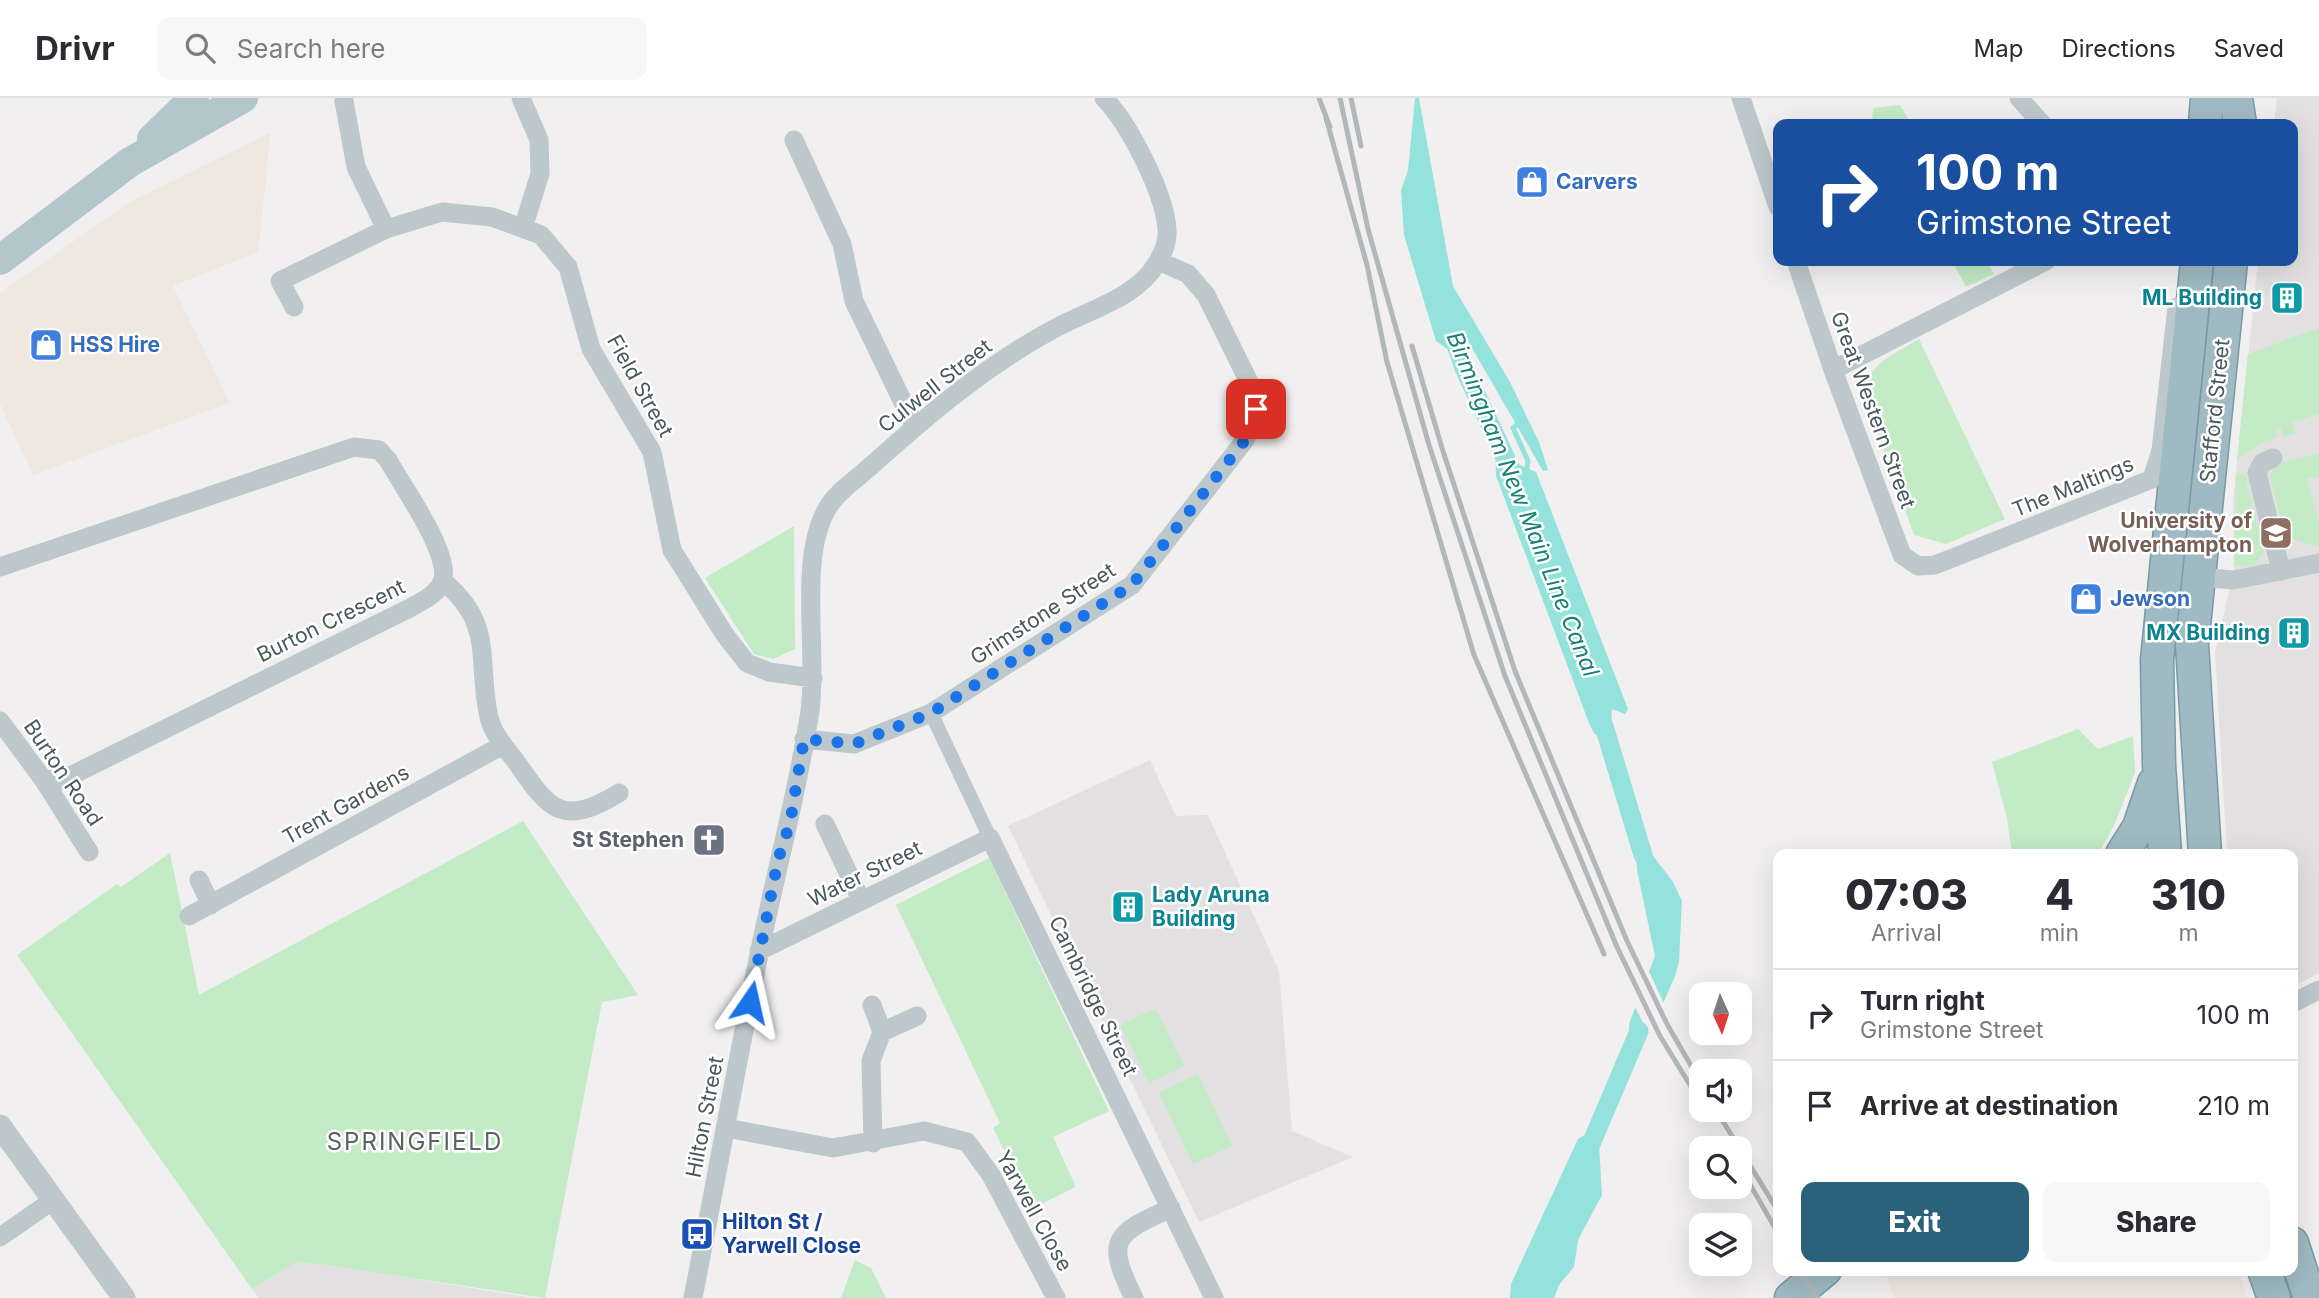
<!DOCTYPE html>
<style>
body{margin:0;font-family:Inter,sans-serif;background:#f7f7f7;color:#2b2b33;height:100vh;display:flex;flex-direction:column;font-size:26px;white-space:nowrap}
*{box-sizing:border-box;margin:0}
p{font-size:23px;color:#7c7c81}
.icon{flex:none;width:38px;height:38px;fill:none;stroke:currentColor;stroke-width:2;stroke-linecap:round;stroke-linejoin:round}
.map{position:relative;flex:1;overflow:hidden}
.sheet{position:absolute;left:1773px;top:751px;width:525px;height:427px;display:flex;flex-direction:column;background:#fff;border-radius:14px;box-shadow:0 7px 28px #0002}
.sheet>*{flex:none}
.guide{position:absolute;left:1773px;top:21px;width:525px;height:147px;border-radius:14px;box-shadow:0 7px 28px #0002;background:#1a4fa0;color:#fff;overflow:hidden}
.needle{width:46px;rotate:177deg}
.buttons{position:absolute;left:1689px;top:884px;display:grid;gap:14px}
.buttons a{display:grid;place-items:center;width:63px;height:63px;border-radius:14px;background:#fff;box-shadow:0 7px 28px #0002;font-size:35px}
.pin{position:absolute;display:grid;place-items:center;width:60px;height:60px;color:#fff;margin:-30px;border-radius:14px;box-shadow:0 4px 10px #0006}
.me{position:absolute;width:77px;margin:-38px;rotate:11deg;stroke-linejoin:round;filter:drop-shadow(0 0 5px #0008)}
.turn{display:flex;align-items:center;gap:24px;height:147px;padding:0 28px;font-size:32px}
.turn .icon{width:91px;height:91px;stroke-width:2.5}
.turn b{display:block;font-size:49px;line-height:60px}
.eta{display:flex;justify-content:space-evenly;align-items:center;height:119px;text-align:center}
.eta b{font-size:42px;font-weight:800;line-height:49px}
.cta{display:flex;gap:14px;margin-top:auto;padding:14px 28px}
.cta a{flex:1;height:80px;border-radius:14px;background:#2b617a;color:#fff;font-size:28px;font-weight:800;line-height:80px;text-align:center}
.cta a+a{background:#f7f7f7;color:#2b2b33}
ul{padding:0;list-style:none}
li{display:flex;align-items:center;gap:21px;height:91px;padding:0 28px;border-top:2px solid #e1e1e2}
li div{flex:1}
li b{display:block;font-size:26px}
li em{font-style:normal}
header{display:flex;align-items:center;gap:42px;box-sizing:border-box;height:98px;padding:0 35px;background:#fff;border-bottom:2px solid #e1e1e2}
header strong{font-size:33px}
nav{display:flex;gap:38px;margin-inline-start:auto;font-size:24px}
.search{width:490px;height:63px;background:#f7f7f7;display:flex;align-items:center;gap:18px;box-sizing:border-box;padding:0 24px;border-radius:14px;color:#7c7c81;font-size:26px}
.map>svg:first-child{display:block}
</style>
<header>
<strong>Drivr</strong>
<div class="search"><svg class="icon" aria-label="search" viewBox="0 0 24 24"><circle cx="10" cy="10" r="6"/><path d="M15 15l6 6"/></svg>Search here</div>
<nav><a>Map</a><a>Directions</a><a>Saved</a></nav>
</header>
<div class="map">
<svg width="2319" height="1200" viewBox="0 0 2319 1200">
<rect width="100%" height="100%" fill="#f1eff0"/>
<path fill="#efe8e1" d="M271 34 258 154 173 188 230 305 33 377 0 306V195L128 105Z
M1885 1173H2239L2247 1200H1894Z"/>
<path fill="#e2e0e1" d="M2277 0H2319V875L2293 889 2292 756H2227L2215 554 2234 472 2233 402 2258 163H2292V26H2274Z
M1150 662 1176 718 1208 717 1279 873 1292 1033 1353 1059 1199 1124 1008 728Z
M298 1163 379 1175 534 1200H259L252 1191Z"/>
<path fill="#c2ebc6" d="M1900 7 1911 26H1872L1873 10Z
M1952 163H1987L1994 176 1966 189Z
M2319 230V316L2292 324 2295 336 2283 339 2281 330 2276 331 2277 340 2263 344 2237 362 2248 256Z
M1919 241 2005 421 1946 446 1914 437 1864 298C1863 267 1897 255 1919 241Z
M2319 355V378L2307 381 2319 425V449L2294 441 2290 444 2285 437 2270 377 2277 366Z
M2245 376 2264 454 2253 468 2234 467 2236 377Z
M794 428 795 551 773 561 754 556 705 480Z
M2078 631 2098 651 2133 638 2135 674 2114 728 2098 756H2012L2007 720 1992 664Z
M523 723 638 897 602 904 545 1200 298 1163 252 1191 17 857 117 786 121 789 170 755 199 897Z
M989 760 1109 1013 1053 1039 1076 1089 1033 1110 993 1030 1000 1025 896 807Z
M1152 912 1157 913 1184 968 1149 985 1121 927Z
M1198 976 1232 1048 1193 1066 1159 995Z
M855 1162 871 1170 886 1200H841Z"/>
<path fill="#93e3dc" d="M1415 0H1419L1453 188 1510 284 1539 344 1548 372 1543 373 1465 238 1462 262 1436 243 1404 137 1401 93 1408 72Z
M1495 339 1520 367 1536 374 1628 611 1625 616 1612 611 1610 650 1594 635 1589 625 1496 378Z
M1635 734 1673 784 1682 803 1681 822 1679 864 1675 878 1652 931 1630 955 1629 926 1655 858 1637 772Z
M1598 1029 1602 1097 1578 1142 1574 1169 1559 1187 1554 1200H1510L1511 1186 1578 1041Z"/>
<path fill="#f1eff0" d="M1648 871 1665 908 1650 939 1632 903Z"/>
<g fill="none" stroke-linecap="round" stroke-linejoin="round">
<path stroke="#93e3dc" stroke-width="5" d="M1520 324 1513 330 1528 363 1526 375"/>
<path stroke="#93e3dc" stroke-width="19" d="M1453 238 1464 270 1506 361
M1603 625 1643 757
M1588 1053 1639 933"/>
<defs>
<path id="trunk" d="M2236 0 2240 26
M2205 26 2207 0
M2122 756 2139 729 2154 685
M2165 756 2159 667 2157 562 2197 163
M2205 756 2192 547 2231 163
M2292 1145 2310 1200
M2264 1172 2274 1200
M1791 1200 1825 1172"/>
</defs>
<use href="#trunk" stroke="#779aa5" stroke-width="35"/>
<path stroke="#bcc8cb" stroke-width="14" d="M931 615 990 740"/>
<path stroke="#bcc8cb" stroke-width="19" d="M521 0 539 42 540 76 523 130
M1741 0 1778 109
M2019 0 2042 26
M344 3 356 69 386 131
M794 42 842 146 854 203 915 329
M1796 163 1833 272 1902 457 1918 468 1935 467 2152 381 2161 352 2177 209
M294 209 280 183 386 131 442 114 492 119 541 137 568 169 591 251 652 354 672 452 725 537 747 565 769 574 813 580
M1833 272 2046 163
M2273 360 2262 365 2257 375 2281 473
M0 469 354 349 379 352 388 362C403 389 449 453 443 481 439 496 422 503 410 510L60 683 43 681
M2199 479 2234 482 2319 465
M443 483C496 527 476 562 489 619 493 637 507 651 517 665 550 713 563 729 619 695
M0 623 43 681 89 754
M804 641 854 646 931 615 1132 487 1245 342 1256 311 1252 290 1206 197 1188 176 1159 163
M825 726 861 802
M199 782 211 807
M189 818 503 647
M759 853 990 740 1214 1200
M2293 905 2319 892
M872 907 882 934 871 963 873 1045
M882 934 917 918
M726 1030 833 1050 924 1033 967 1044 991 1077 1056 1200
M0 1139 52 1103
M693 1200C716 1082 737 964 761 847 777 769 798 692 810 613 818 554 798 460 827 411 836 394 858 380 872 367 928 317 985 268 1052 232 1087 212 1136 201 1157 165 1163 155 1168 143 1167 132 1165 95 1129 26 1104 0
M1134 1200C1104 1140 1115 1136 1171 1110"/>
<path stroke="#bcc8cb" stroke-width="23" d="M0 1028 124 1200"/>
<path stroke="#b2c6cb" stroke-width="30" d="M152 41 194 0
M0 162 130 64 243 0"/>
<use href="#trunk" stroke="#9fbac2" stroke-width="32"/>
<path stroke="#b2b7b9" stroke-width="5" d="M1319 0 1330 29
M1340 0 1368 131 1429 347 1505 578 1617 849 1660 938 1701 1005
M1351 0 1361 48
M1326 20 1367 167 1387 264 1474 557 1604 856
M1412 248 1442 350 1515 573 1627 843 1667 926 1701 985
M1716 1012 1778 1113
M1740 1069 1778 1135
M1801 1172 1817 1200"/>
</g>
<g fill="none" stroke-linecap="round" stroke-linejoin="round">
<path stroke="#1a73e8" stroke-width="12" stroke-dasharray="0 21.6" d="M750 904 778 762 790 725 804 641 854 646 931 615 1132 487 1245 342 1256 311"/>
</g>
<defs>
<symbol id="shop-square" viewBox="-11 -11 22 22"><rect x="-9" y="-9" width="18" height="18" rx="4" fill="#3f7fe0" stroke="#fff"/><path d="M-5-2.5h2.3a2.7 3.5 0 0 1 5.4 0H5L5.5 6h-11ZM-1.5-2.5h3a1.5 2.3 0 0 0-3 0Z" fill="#fff"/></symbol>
<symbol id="building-square" viewBox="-11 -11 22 22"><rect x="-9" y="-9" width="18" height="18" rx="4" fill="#0f9aa8" stroke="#fff"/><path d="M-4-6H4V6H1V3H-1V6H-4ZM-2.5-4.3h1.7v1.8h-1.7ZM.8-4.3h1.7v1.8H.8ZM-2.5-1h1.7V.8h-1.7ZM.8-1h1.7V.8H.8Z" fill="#fff"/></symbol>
<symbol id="university-square" viewBox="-11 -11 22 22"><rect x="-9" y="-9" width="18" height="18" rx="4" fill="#8d6e63" stroke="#fff"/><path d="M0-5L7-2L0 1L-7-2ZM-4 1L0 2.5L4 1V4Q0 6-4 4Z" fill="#fff"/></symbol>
<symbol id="church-square" viewBox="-11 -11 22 22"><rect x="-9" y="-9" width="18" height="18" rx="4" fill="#6b7280" stroke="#fff"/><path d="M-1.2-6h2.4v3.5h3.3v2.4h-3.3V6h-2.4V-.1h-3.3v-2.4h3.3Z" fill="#fff"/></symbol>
<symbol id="bus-square" viewBox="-11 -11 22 22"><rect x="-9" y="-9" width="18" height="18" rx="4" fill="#1a4fb4" stroke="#fff"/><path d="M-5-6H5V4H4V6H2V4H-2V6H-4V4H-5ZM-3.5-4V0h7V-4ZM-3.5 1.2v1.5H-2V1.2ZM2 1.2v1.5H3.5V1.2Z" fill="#fff"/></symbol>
</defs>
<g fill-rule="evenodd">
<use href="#shop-square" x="1513" y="65" width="38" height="38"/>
<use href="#building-square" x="2268" y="181" width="38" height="38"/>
<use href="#shop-square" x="27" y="228" width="38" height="38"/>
<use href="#university-square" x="2257" y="416" width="38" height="38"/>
<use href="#shop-square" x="2067" y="482" width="38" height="38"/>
<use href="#building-square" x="2275" y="516" width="38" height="38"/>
<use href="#church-square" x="690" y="723" width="38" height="38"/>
<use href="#building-square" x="1109" y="790" width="38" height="38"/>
<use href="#bus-square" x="678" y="1117" width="38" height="38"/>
</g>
<g text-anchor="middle" stroke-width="5" stroke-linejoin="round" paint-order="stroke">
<g font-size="21" font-weight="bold" fill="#366cbe" stroke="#fff" text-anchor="start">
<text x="1556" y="91">Carvers</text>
<text x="70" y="254">HSS Hire</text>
<text x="2110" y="508">Jewson</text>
</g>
<g font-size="21" font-weight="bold" fill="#0d838f" stroke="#fff" text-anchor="end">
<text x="2262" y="207">ML Building</text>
<text x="2270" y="542">MX Building</text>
<text x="1152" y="804" text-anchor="start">Lady Aruna<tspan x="1152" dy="24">Building</tspan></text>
</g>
<g font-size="21" fill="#49585b" stroke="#fff">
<text transform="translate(640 288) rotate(61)" y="7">Field Street</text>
<text transform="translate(935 288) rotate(-38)" y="7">Culwell Street</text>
<text transform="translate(1873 312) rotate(70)" y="7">Great Western Street</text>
<text transform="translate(2215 313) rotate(-84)" y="7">Stafford Street</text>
<text transform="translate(2073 389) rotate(-22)" y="7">The Maltings</text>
<text transform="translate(1043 516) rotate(-33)" y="7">Grimstone Street</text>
<text transform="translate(331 523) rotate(-26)" y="7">Burton Crescent</text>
<text transform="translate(63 675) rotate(56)" y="7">Burton Road</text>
<text transform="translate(346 707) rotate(-29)" y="7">Trent Gardens</text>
<text transform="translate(865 776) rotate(-26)" y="7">Water Street</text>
<text transform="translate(1093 898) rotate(64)" y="7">Cambridge Street</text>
<text transform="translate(705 1019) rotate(-79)" y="7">Hilton Street</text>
<text transform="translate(1034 1113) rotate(61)" y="7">Yarwell Close</text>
</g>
<g font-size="21" font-weight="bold" fill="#785e54" stroke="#fff" text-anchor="end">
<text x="2252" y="430">University of<tspan x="2252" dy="24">Wolverhampton</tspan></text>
</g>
<g font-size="21" font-weight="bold" fill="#5b616d" stroke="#fff" text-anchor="end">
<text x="684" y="749">St Stephen</text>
</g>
<g font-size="21" font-weight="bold" fill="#164399" stroke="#fff" text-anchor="start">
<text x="722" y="1131">Hilton St /<tspan x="722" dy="24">Yarwell Close</tspan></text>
</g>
<g font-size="23" font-style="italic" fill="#188077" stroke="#fff">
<text transform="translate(1523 406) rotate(68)" y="8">Birmingham New Main Line Canal</text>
</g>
<g font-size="24" letter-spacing="2" fill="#5c6263" stroke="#fff">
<text x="415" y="1052">SPRINGFIELD</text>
</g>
</g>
</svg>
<div class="buttons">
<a><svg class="needle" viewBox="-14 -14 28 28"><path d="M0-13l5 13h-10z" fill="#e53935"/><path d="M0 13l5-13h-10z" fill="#7c7c81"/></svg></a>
<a><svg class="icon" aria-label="sound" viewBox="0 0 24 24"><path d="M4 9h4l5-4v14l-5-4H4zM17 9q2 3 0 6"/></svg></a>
<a><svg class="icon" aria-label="search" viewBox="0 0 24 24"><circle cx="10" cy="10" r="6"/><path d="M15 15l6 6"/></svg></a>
<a><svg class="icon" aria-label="layers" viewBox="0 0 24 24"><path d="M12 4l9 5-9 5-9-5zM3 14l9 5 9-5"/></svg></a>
</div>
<div class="pin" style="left:1256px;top:311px;background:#d93025"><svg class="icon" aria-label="arrive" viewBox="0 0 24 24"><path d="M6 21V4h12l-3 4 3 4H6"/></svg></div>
<svg class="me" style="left:750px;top:904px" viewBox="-20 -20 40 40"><path d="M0-17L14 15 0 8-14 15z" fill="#1a73e8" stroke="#fff" stroke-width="4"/></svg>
<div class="guide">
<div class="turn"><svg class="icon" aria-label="right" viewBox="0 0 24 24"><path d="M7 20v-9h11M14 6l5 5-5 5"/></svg><div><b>100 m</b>Grimstone Street</div></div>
</div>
<section class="sheet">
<div class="eta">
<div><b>07:03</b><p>Arrival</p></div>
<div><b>4</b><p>min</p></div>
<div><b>310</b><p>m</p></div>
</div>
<ul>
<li><svg class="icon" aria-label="right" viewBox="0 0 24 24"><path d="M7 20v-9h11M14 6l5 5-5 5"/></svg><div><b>Turn right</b><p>Grimstone Street</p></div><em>100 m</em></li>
<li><svg class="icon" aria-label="arrive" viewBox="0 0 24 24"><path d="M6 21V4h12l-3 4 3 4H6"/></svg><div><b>Arrive at destination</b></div><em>210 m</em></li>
</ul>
<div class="cta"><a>Exit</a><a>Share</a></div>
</section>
</div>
